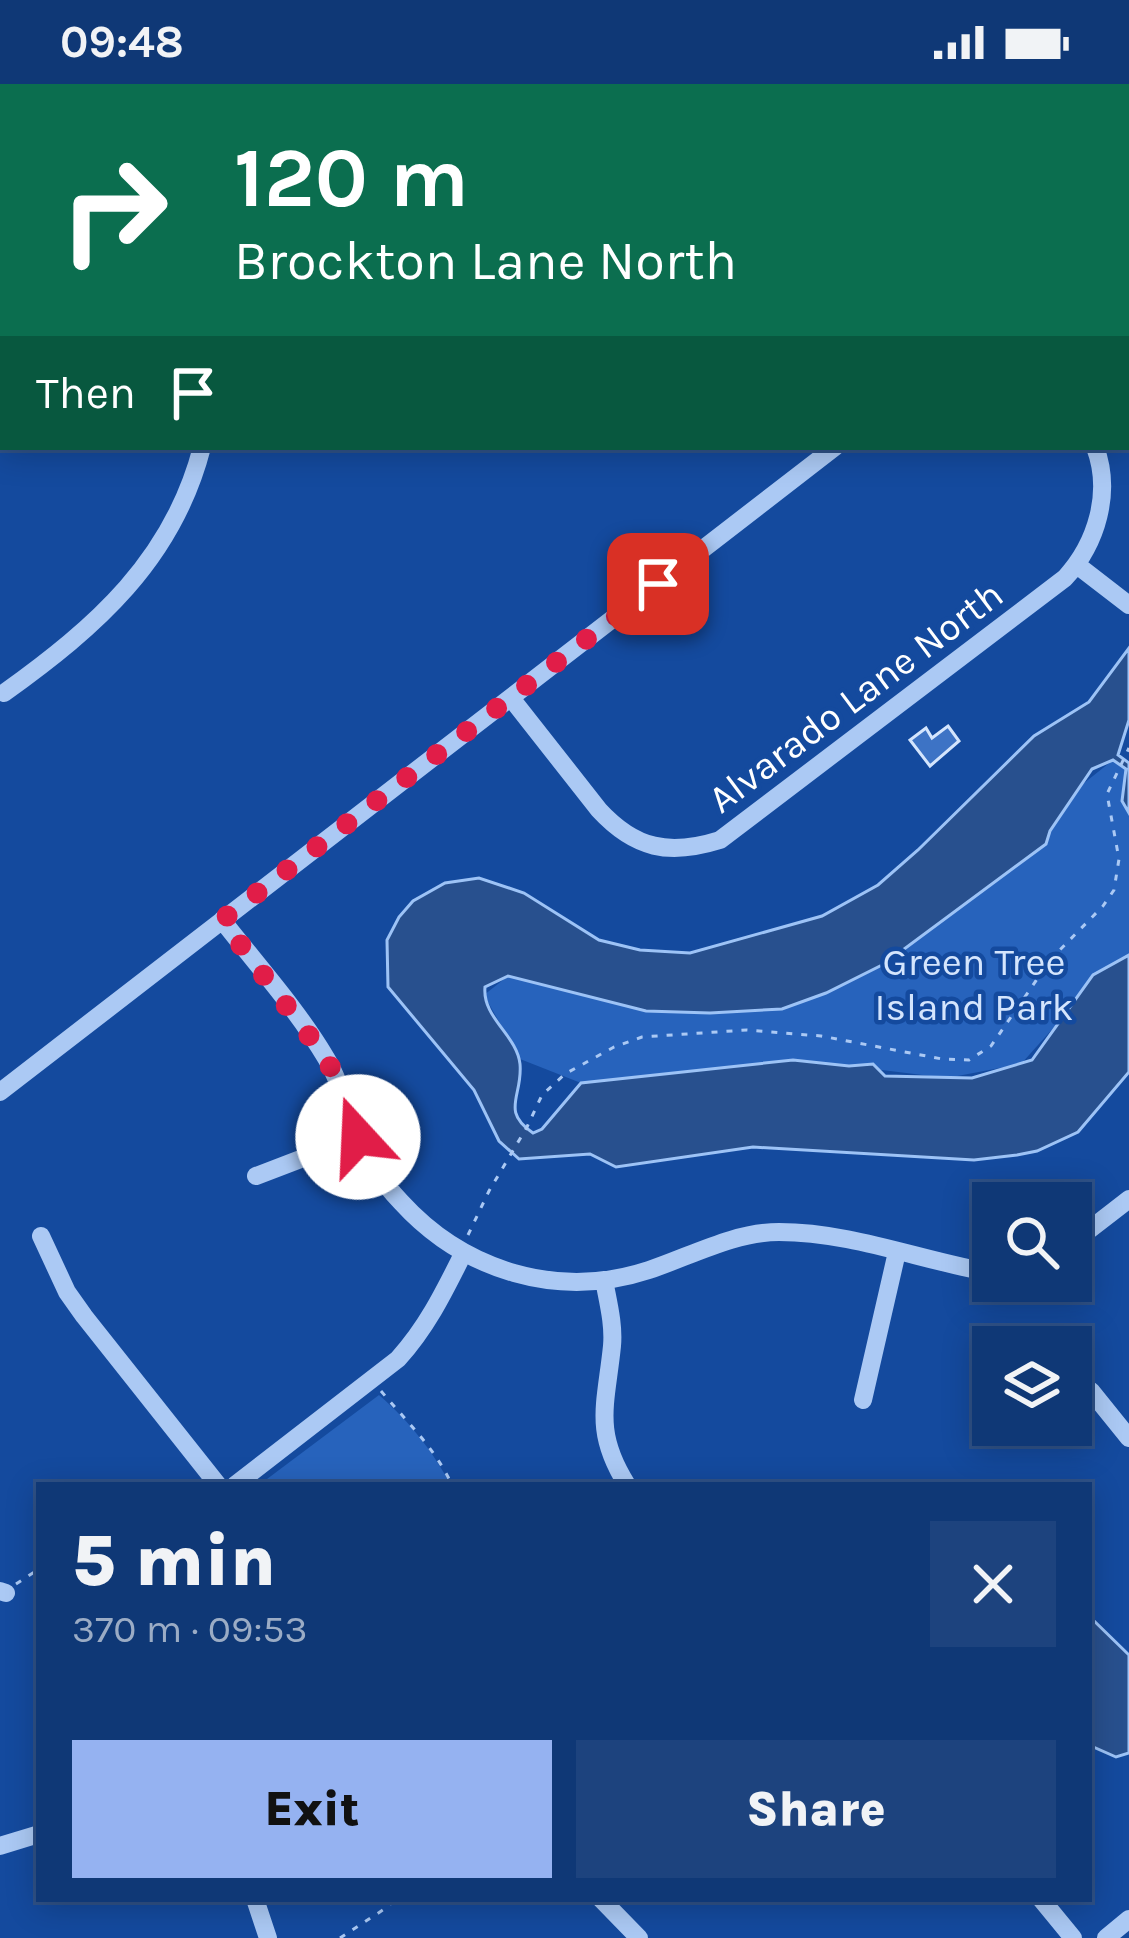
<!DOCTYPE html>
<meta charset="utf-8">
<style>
body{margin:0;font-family:Karla,sans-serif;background:#1d437e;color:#f1f3f6;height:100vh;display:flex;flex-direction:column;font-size:45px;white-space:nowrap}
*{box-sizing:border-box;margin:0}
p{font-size:39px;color:#9bacc5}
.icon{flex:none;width:66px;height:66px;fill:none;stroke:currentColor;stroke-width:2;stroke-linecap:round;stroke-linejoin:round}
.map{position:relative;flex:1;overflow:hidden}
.sheet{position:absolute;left:36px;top:1398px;width:1056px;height:420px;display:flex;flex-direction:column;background:#0f3876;border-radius:0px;box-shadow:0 6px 30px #0003,0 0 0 3px #2f5288}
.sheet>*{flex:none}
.hud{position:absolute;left:0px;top:0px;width:1131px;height:366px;box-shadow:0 6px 30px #0003,0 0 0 3px #2f5288;background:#0b6e4f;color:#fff;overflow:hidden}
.controls{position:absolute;left:972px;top:1098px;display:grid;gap:24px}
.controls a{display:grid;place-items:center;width:120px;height:120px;border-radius:0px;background:#0f3876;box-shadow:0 6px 30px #0003,0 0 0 3px #2f5288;font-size:60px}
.pin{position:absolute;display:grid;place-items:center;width:102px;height:102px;color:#fff;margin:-51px;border-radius:24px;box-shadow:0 6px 18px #0006}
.me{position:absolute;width:132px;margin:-66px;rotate:340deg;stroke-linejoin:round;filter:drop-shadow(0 0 9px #0008)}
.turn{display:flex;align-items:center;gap:42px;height:252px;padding:0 36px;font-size:54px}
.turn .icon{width:156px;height:156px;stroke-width:2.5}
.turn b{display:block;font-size:84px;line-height:102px}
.then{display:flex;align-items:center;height:114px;padding:0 36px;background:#0003;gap:24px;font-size:45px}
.round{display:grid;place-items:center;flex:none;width:126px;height:126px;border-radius:0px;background:#1d437e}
.overview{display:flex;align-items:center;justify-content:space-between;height:204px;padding:0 36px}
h1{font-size:72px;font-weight:800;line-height:90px}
.cta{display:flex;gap:24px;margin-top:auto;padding:24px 36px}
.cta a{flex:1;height:138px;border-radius:0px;background:#95b2f1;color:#111;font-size:48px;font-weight:800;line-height:138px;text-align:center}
.cta a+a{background:#1d437e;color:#f1f3f6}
.status{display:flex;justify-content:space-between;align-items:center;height:84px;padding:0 60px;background:#0f3876;direction:ltr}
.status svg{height:33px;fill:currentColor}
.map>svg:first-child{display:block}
</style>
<div class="status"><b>09:48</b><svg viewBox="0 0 49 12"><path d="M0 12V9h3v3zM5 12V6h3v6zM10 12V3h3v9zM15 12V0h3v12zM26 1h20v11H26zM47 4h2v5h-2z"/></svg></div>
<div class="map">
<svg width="1129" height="1854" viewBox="0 0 1129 1854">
<rect width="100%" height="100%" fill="#144a9e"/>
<path fill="#2763bc" d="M1113 676 1126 685 1122 717 1129 729V872L1064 932 1021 980 947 994 849 982 755 980 581 999 520 975 484 911 508 892 817 912Z
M379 1311C410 1338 431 1365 451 1401H259Z"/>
<path fill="#28508e" stroke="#9dc3f6" stroke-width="3" d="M1129 564V636L1118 671 1129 679V729L1122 717 1126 685 1113 676 1092 685 1050 747 1046 760 884 880 826 909 782 925 710 929 646 927 508 892 485 903C482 934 517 951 520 980 523 1012 500 1027 533 1049L542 1045 581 999 793 976 849 982 873 980 885 992 972 994 1032 976 1093 891 1129 871V988L1078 1048 1037 1067 1017 1071 974 1076 753 1063 616 1083 590 1070 519 1075 499 1057 474 1006 388 903 387 856 399 833 413 817 445 799 479 794 524 809 599 856 640 866 690 869 822 832 878 801 918 766 1034 652 1089 618Z
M1089 1532 1129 1571V1669L1116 1673 1089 1661Z"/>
<path fill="#3d73c5" stroke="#d4e5fd" stroke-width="3" d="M948 642 959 657 930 682 910 656 926 644 932 654Z"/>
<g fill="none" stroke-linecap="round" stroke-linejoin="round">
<path stroke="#abc9f4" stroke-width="3" stroke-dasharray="6 9" stroke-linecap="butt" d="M468 1151 489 1107 527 1043 542 1011 565 990 614 963 642 953 747 946 821 952 942 975 969 976 991 962 1051 875 1103 822 1114 806 1119 775 1107 710 1129 664
M381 1307C407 1338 435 1364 452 1401
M16 1500 39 1485
M340 1854 389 1822 393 1815"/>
<path stroke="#abc9f4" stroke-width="18" d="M125 0 126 3
M593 0 595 3
M996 0 999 3
M1049 0 1050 3
M669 3 677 0
M1128 136 1129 135
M1128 288 1129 287
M1077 481 1129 521
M4 609C96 543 173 476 202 363
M511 614 599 726C635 765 669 772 720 756L1065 494C1097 459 1112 408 1095 363
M222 836C257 881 297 925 326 974 339 995 344 1019 352 1042 363 1069 381 1097 401 1118 464 1187 558 1216 649 1186 691 1172 734 1148 779 1148 852 1148 922 1177 993 1189
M0 1008 835 363
M256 1092 358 1053
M41 1152 67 1208 84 1232 218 1401
M1071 1160 1129 1115
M604 1196C608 1218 614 1240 612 1262 606 1321 593 1347 627 1401
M1091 1307 1129 1354
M863 1316 897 1168
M235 1401 398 1275C427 1243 444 1208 463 1170
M0 1507 6 1509
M0 1762 39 1750
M255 1815 268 1854
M601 1815 639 1854
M1041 1815 1073 1854
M1106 1854 1129 1835"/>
</g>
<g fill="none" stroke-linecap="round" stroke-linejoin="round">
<path stroke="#e11d48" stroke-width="21" stroke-dasharray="0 37.8" d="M358 1053 328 977 222 836 658 500"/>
</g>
<g text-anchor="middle" stroke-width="9" stroke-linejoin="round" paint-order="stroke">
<g font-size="39" fill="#fff" stroke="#144a9e">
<text transform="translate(855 612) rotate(-37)" y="14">Alvarado Lane North</text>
</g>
<g font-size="39" fill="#d4e5fd" stroke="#144a9e">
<text x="974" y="891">Green Tree<tspan x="974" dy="45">Island Park</tspan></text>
</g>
</g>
</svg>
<div class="controls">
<a><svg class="icon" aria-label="search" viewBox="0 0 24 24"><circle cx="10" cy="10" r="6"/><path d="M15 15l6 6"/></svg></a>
<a><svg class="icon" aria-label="layers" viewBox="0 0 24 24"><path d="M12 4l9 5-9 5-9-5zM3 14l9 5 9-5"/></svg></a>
</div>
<div class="pin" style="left:658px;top:500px;background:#d93025"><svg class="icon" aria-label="arrive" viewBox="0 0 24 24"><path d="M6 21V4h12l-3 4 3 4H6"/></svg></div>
<svg class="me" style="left:358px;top:1053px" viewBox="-20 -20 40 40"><circle r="19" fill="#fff"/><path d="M0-13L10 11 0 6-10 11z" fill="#e11d48"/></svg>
<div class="hud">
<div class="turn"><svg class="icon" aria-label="right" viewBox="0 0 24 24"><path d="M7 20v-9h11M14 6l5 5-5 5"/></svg><div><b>120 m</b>Brockton Lane North</div></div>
<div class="then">Then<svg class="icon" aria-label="arrive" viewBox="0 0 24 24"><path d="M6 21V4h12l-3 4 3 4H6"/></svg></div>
</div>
<section class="sheet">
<div class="overview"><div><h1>5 min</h1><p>370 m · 09:53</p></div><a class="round"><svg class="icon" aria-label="close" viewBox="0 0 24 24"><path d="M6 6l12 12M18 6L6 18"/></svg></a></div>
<div class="cta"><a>Exit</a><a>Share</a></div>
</section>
</div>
